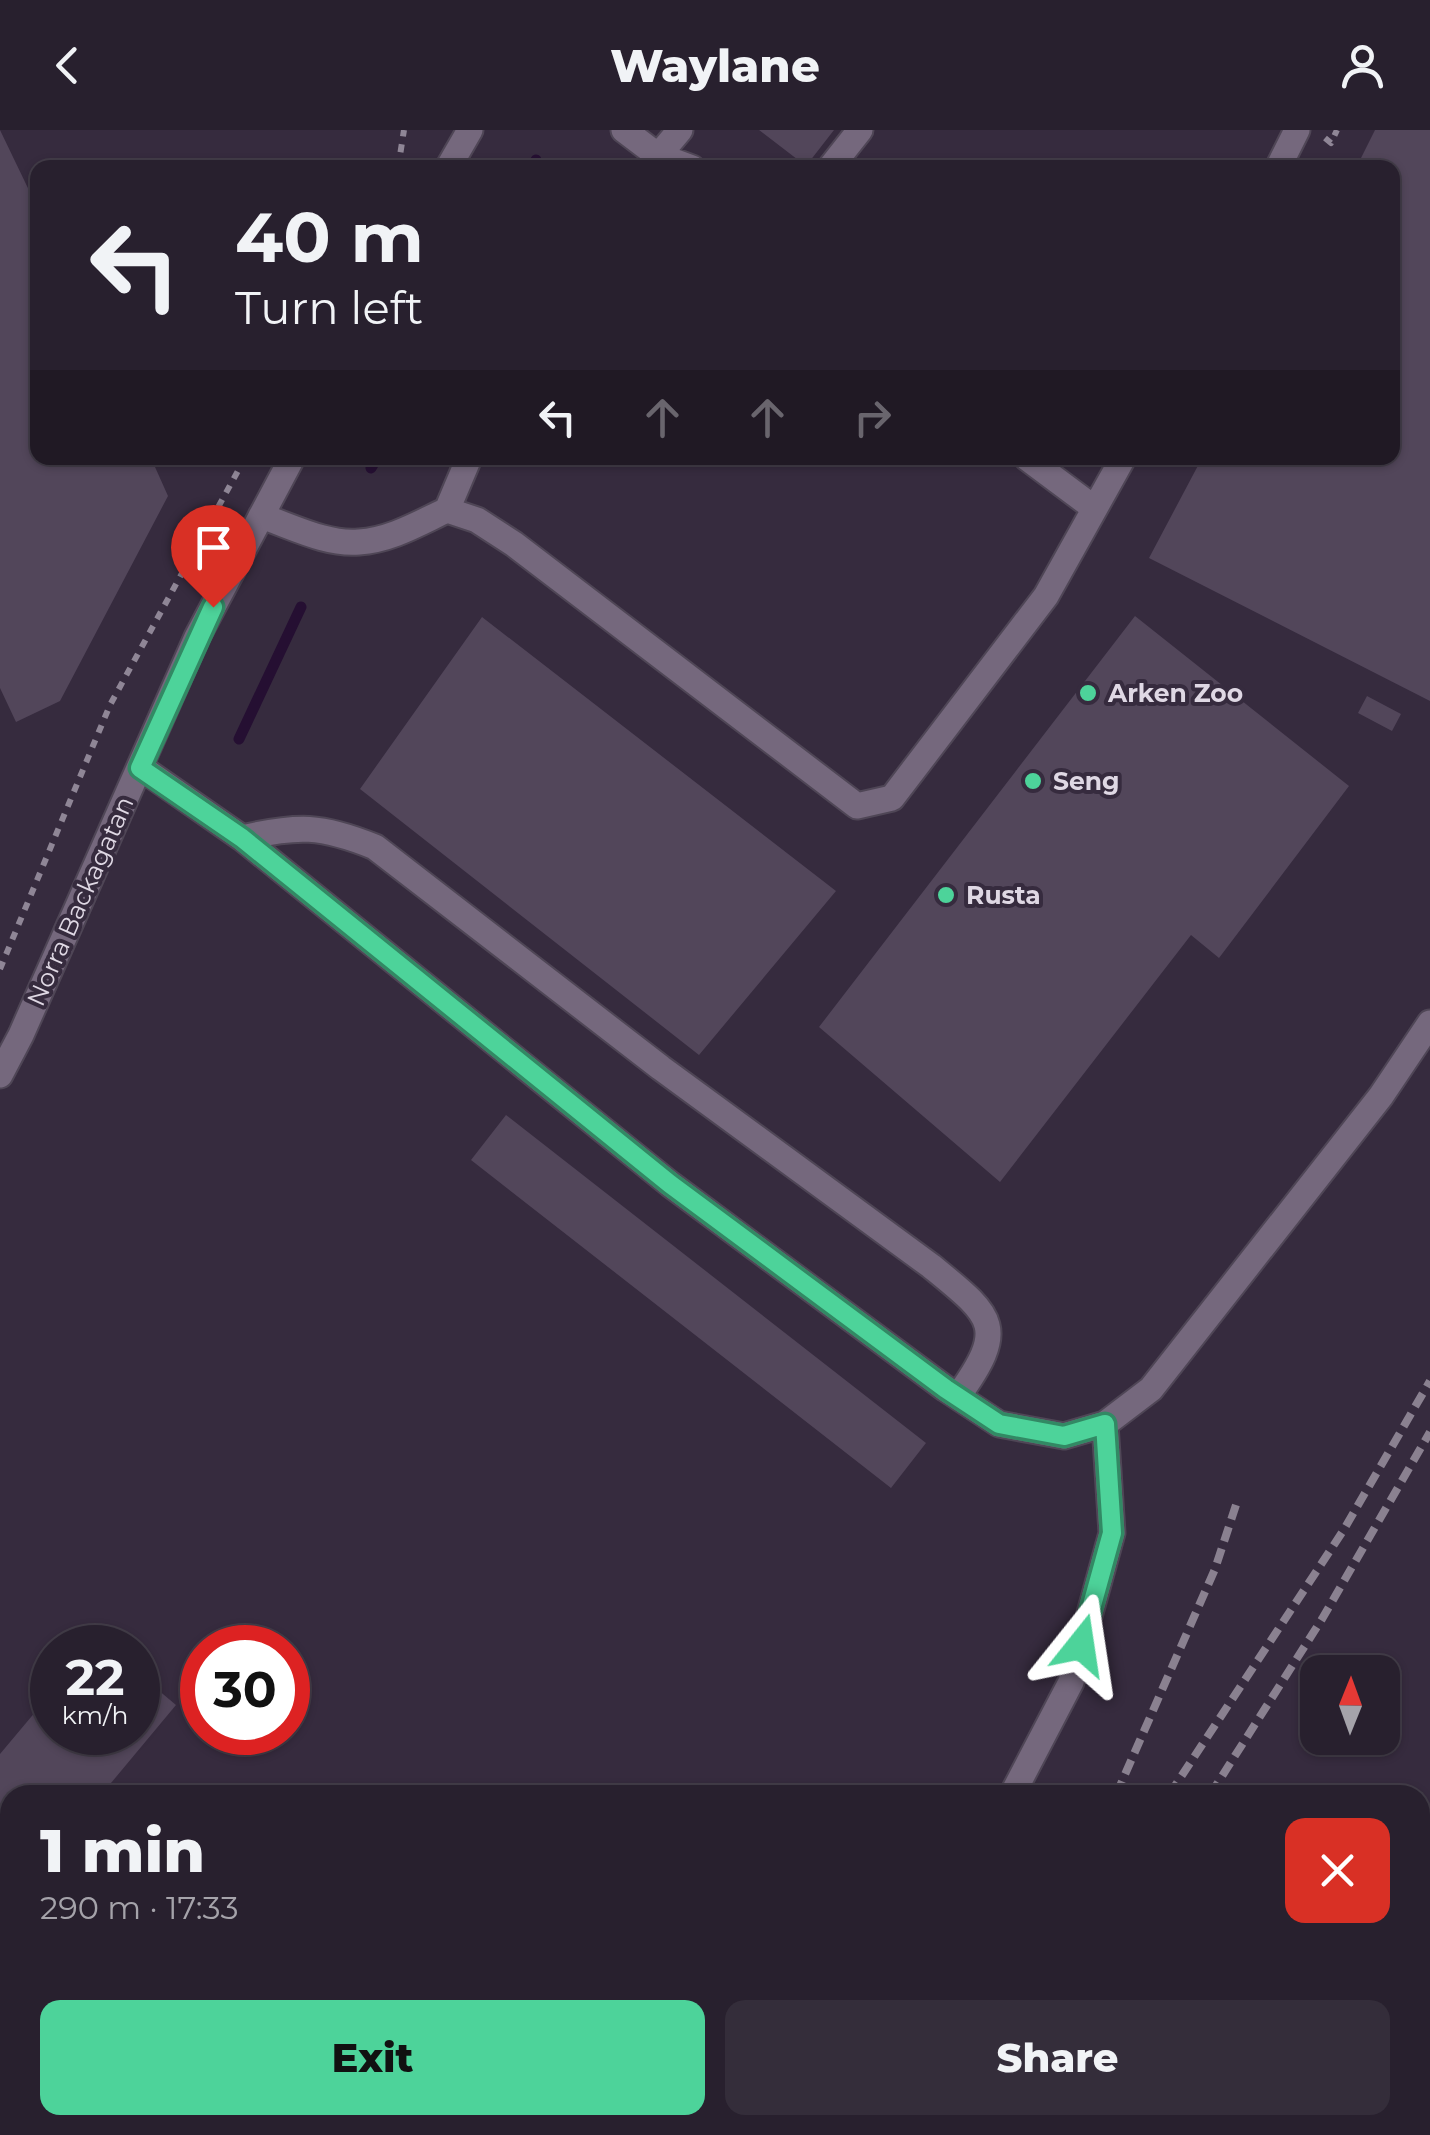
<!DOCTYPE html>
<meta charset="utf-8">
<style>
body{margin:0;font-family:Montserrat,sans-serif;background:#342d3a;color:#f1f3f6;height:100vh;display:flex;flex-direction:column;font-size:38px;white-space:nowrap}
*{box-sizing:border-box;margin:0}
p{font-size:32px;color:#a5a3aa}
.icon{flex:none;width:55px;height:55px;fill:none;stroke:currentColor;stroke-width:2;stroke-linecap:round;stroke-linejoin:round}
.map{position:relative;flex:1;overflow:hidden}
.drawer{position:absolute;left:0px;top:1655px;width:1430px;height:350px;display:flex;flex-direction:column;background:#28202e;border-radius:30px 30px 0 0;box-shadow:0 2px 8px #0004,0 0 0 2px #443e4a}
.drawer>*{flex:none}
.banner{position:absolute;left:30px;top:30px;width:1370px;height:305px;border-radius:20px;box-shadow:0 2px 8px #0004,0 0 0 2px #443e4a;background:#28202e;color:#f1f3f6;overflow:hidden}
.needle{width:65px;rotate:1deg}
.buttons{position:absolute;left:1300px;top:1525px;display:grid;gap:20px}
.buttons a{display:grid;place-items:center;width:100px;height:100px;border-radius:20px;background:#28202e;box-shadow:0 2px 8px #0004,0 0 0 2px #443e4a;font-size:50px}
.speed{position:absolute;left:30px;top:1495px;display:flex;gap:20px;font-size:50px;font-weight:700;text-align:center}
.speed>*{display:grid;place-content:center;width:130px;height:130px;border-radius:50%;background:#28202e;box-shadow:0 2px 8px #0004,0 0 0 2px #443e4a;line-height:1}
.speed small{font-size:25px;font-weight:400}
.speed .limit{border:15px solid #d22;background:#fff;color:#111}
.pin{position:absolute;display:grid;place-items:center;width:85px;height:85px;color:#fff;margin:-102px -42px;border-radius:50% 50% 50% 0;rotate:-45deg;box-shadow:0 0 10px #0007}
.pin .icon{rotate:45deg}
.me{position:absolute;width:110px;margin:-55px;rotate:15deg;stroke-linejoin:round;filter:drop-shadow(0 0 8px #0008)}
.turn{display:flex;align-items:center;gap:35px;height:210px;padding:0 40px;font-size:45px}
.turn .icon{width:130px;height:130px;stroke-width:2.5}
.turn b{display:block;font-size:70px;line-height:85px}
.lanes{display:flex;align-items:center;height:95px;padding:0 40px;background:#0003;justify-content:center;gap:50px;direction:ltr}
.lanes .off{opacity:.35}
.round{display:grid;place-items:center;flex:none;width:105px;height:105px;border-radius:20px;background:#342d3a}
.summary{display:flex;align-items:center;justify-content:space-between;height:170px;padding:0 40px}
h1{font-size:60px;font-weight:800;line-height:75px}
.action{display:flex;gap:20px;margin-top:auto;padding:20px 40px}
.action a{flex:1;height:115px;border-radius:20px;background:#4dd39a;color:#111;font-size:40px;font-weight:800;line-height:115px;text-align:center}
.action a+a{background:#342d3a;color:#f1f3f6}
header{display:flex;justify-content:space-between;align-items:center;height:130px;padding:0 40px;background:#28202e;font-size:45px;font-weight:800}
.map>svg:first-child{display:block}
</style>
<header><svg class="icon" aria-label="back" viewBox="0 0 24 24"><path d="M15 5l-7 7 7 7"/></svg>Waylane<svg class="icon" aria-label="person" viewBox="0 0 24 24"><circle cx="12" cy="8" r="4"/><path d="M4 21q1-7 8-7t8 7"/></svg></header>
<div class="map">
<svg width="1430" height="2005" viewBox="0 0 1430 2005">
<rect width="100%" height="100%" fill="#362b3e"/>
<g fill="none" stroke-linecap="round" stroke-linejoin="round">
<path stroke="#250f32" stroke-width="11" d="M532 38 536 30
M371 338 377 328
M239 609 301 477"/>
</g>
<path fill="#52465a" d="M0 0 38 79V328H151L168 366 60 571 16 592 0 558Z
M759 0H834L806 36Z
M1375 0H1430V571L1149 428 1202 328H1392V38H1356Z
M1135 486 1349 656 1219 828 1191 805 1000 1052 819 897Z
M482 487 836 761 699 925 360 659Z
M1367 566 1401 584 1392 601 1358 583Z
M506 985 926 1313 891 1358 471 1030Z
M138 1543 176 1575 101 1665H10V1886L0 1877V1624L52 1562V1602H138Z
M137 1995H197L189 2005H148Z"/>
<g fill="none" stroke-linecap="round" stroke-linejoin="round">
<defs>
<path id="minor" d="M624 0 657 25 692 38
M448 38 470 0
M648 38 680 0
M830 38 860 0
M1278 38 1297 0
M1027 328 1094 378
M447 380 469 328
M261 386C291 396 327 415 359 412 391 410 419 393 447 380L477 390 514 414 857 676 892 668 1046 466 1123 328
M140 637 242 708 670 1054 946 1259 999 1294 1064 1306 1105 1294 1151 1259 1381 966 1430 893
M242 708C298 695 321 695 375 717L661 938 931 1136C992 1186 1009 1196 958 1266
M0 945 21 905 197 507 292 328
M1012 1665 1071 1552 1112 1403 1105 1294
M689 2005 712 1995"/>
</defs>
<use href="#minor" stroke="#4f4656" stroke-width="29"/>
<path stroke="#8f8696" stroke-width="6" stroke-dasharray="8 8" stroke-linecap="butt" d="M1325 8 1331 13 1337 0
M398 38 404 0
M0 839 110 575 245 328"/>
<use href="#minor" stroke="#75687d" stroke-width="25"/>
<path stroke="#8a8190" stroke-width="8" stroke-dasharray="15 8" stroke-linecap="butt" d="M1116 1665 1215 1439 1236 1375
M1169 1665 1343 1401 1430 1251
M1210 1665 1322 1489 1430 1302
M1420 1956 1430 1932
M923 2005 930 1995
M958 2005 964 1995
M994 2005 1000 1995
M1399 2005 1403 1995"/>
</g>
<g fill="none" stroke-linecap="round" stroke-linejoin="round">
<defs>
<path id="route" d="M213 477 140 638 242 708 670 1054 946 1259 999 1294 1064 1306 1105 1294 1112 1403 1081 1515"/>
</defs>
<use href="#route" stroke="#328964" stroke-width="25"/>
<use href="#route" stroke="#4dd39a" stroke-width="18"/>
</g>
<g fill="#4dd39a" stroke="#362b3e" stroke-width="4">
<circle cx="1088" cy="563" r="10"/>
<circle cx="1033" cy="651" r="10"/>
<circle cx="946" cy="765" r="10"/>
</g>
<g text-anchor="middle" stroke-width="8" stroke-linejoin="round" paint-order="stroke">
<g font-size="25" font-weight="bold" fill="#dfd8e4" stroke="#362b3e" text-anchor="start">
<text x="1108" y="572">Arken Zoo</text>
<text x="1053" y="660">Seng</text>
<text x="966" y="774">Rusta</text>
</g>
<g font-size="25" fill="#dfd8e4" stroke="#362b3e">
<text transform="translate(80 771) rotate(-66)" y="9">Norra Backagatan</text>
</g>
</g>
</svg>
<div class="buttons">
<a><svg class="needle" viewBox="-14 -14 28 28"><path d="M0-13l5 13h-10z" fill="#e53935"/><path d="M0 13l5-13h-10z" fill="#a5a3aa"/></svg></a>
</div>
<div class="speed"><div>22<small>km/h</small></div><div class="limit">30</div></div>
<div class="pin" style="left:213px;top:477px;background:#d93025"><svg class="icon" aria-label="arrive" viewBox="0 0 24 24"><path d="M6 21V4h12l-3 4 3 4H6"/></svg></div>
<svg class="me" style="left:1081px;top:1515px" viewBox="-20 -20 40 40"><path d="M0-17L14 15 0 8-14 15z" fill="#4dd39a" stroke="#fff" stroke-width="4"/></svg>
<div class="banner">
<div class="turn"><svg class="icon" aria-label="left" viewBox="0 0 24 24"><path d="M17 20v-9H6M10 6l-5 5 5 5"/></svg><div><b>40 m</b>Turn left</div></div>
<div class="lanes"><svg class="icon" aria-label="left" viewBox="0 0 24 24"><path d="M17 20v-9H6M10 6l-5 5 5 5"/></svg><svg class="icon off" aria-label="ahead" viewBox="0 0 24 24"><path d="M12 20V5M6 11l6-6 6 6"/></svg><svg class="icon off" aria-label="ahead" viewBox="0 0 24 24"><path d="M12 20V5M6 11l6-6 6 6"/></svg><svg class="icon off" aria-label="right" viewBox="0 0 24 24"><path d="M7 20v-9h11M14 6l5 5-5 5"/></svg></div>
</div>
<section class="drawer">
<div class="summary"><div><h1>1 min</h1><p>290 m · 17:33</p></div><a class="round" style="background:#d93025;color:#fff"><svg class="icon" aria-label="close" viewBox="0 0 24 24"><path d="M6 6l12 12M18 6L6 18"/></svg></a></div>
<div class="action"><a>Exit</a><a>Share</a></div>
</section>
</div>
